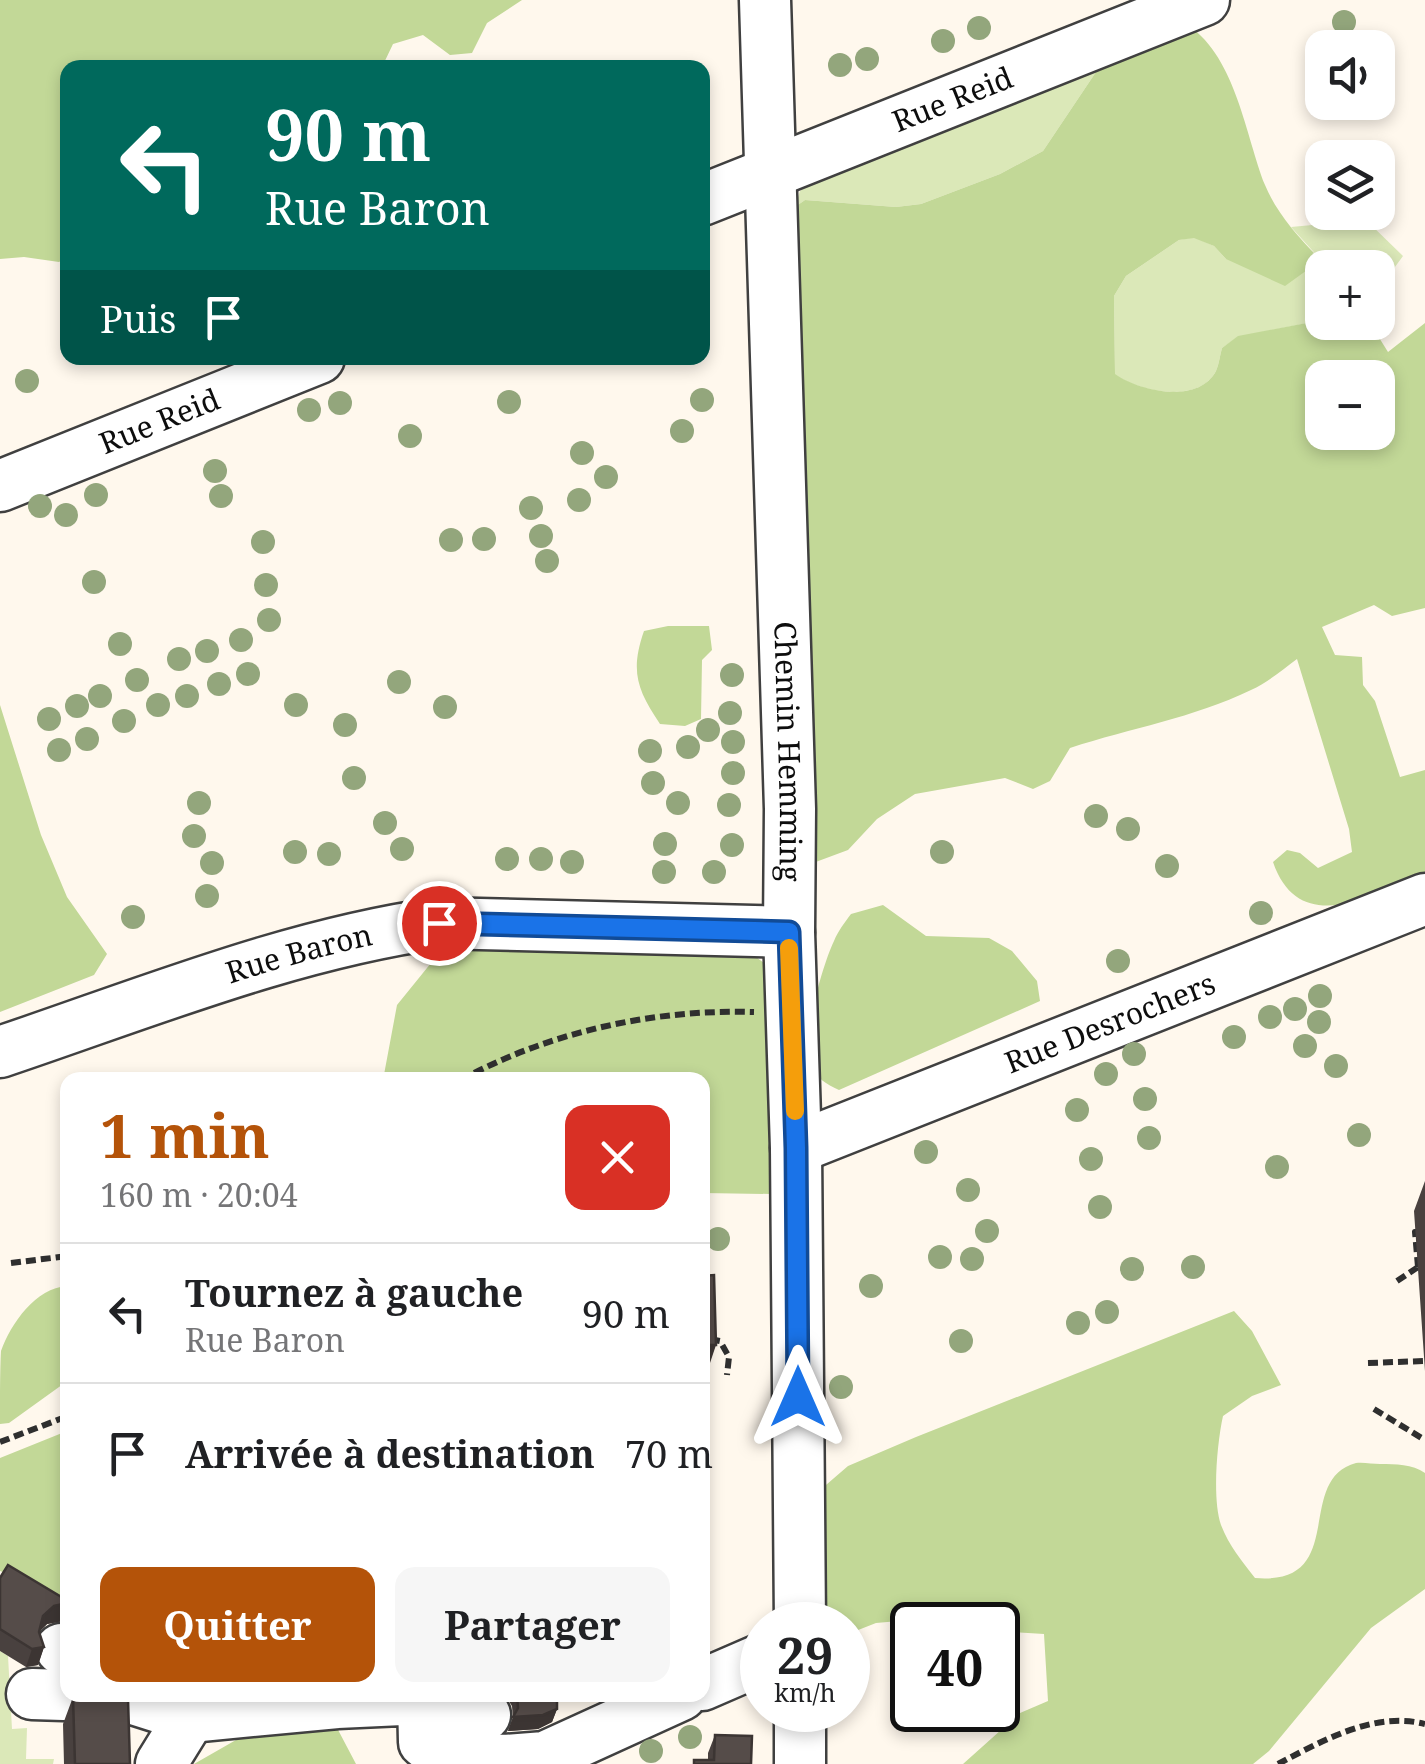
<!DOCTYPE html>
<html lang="fr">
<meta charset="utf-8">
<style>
body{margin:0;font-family:"Noto Serif",serif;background:#f6f6f6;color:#202124;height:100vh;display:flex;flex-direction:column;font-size:38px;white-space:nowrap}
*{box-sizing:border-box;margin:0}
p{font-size:32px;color:#757577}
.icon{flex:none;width:55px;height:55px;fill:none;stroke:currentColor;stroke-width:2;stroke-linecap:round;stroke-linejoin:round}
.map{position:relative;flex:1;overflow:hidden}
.drawer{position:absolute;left:60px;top:1072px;width:650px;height:630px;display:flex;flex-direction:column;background:#fff;border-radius:20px;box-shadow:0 5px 15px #0003}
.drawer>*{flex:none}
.guide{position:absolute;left:60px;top:60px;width:650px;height:305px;border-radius:20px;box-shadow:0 5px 15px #0003;background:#00695c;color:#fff;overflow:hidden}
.tools{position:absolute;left:1305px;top:30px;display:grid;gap:20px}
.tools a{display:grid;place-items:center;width:90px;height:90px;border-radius:20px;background:#fff;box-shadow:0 5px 15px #0003;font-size:50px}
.speed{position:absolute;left:740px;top:1602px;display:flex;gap:20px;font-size:50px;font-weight:700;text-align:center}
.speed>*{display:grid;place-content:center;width:130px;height:130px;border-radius:50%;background:#fff;box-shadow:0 5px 15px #0003;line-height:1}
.speed small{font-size:25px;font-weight:400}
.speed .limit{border:5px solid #111;border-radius:15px;background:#fff;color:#111}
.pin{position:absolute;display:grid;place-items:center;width:85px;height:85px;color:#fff;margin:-42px;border:5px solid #fff;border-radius:50%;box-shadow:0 2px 10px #0007}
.me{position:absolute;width:110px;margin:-55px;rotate:0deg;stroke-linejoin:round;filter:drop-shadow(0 0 8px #0008)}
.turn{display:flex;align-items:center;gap:35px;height:210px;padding:0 40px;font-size:45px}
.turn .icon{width:130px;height:130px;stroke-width:2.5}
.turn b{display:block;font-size:70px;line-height:85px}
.then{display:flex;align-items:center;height:95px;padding:0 40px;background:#0003;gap:20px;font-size:38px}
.round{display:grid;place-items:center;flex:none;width:105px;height:105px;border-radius:20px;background:#f6f6f6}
.overview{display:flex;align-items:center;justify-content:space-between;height:170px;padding:0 40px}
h1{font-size:60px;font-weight:700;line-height:75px;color:#b45309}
.cta{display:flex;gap:20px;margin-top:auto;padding:20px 40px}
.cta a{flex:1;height:115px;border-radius:20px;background:#b45309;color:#fff;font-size:40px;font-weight:700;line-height:115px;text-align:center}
.cta a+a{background:#f6f6f6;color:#202124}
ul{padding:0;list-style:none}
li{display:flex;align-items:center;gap:30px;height:140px;padding:0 40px;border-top:2px solid #e0e0e0}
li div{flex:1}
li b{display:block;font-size:38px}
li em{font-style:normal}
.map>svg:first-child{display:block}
</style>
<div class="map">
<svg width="1425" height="1764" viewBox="0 0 1425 1764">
<rect width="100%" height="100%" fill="#fff8ed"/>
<path fill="#dbe8b8" d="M1100 66 1043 151 1000 174 921 204 896 207 805 200 795 207 800 191 815 178Z
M1366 220 1403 256 1384 282 1378 304V268H1322V320L1238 337 1222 348C1220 355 1219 364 1216 371 1198 405 1139 391 1115 375L1114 296 1126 276 1179 240 1194 237 1214 246 1226 259 1321 260 1291 227Z
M0 1651 8 1656 12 1729 27 1728 26 1759H54L53 1764H0Z"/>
<path fill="#c2d897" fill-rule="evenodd" d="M0 0H522L487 23 472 53 450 55 423 35 393 44 382 67 68 68V256L59 262 24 257 0 259Z
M1189 26C1236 58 1246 137 1265 185 1277 214 1300 239 1321 260L1285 286 1226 259 1214 246 1194 238 1179 240 1126 276 1114 296 1115 374C1139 391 1198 405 1216 371 1219 364 1220 355 1222 348L1238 336 1322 320 1377 323 1378 336 1388 352 1425 323V608L1392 616 1374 605 1322 627 1335 655 1362 657 1363 685 1375 701 1400 777 1425 770V874C1372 896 1299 938 1273 862L1287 850 1300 853 1318 868 1352 852 1349 829 1297 659C1282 670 1267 683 1251 690 1193 718 1131 728 1070 748L1050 781 1033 789 1005 778 915 794 877 819 848 850 813 863 795 207 805 200 896 207 921 204 1000 174 1043 151 1100 66ZM1322 378H1378V432H1322Z
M668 626H709L712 650 702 660 701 719 685 726 660 724C637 690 630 671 644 631Z
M0 705 41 835 67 897 107 954 94 975 0 1012Z
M883 905 926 936 989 938 1012 951 1037 981 1040 1001 839 1090C826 1084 817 1079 811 1064 802 1038 822 966 834 941 838 931 845 922 851 914Z
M444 947 752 954 764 963 771 1194 703 1193 702 1080H383L397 1005Z
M67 1286 66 1382 9 1423 0 1424C0 1406 0 1367 1 1351 11 1323 36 1288 67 1286Z
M1234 1311 1252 1331 1281 1385 1252 1396 1223 1416C1217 1443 1212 1499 1221 1525 1229 1546 1242 1561 1255 1578 1350 1586 1293 1480 1356 1463 1363 1462 1373 1464 1380 1464 1396 1464 1412 1464 1425 1473V1589L1371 1628 1269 1751 1253 1764H963L1020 1713 1048 1701 1044 1634 1014 1632 1002 1608 983 1604 933 1625 899 1621 876 1623 848 1634V1625H830L820 1614 819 1491 848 1466 916 1437Z
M67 1431V1606L51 1590 0 1571V1458Z
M264 1724 336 1726 356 1764H194Z"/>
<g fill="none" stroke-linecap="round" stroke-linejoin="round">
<defs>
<g id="minor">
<path id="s1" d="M765 0 790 809 789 932 796 1148 800 1625"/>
<path id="s2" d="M702 200 1204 0"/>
<path id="s3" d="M0 486 319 358"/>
<path id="s4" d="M0 1052C143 1004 289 944 439 923L789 932"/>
<path id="s5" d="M796 1148 1425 899"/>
<path d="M61 1649 68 1653"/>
<path d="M702 1685 762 1659"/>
<path d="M32 1694 127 1697 190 1717 337 1703 423 1699 424 1742 434 1750 458 1757 504 1760 545 1757 681 1695"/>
<path d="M423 1699 485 1715"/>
<path d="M800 1710V1764"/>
<path d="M161 1764 190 1717"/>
</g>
</defs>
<use href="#minor" stroke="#404040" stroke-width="55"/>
<path stroke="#2f2f2f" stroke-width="6" stroke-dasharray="10 5" stroke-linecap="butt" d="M461 1080C549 1032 653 1009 754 1012
M11 1263 68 1256
M1418 1267 1415 1232 1425 1231
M1397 1281 1418 1267 1425 1266
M710 1339 720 1341 729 1357 727 1375
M1368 1363 1424 1361
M1374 1409 1425 1440
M0 1442 68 1416
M1278 1764C1322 1741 1374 1711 1425 1724"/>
<use href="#minor" stroke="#fff" stroke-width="50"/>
</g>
<g fill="#93a67c">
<circle cx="1344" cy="22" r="12"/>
<circle cx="979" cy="28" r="12"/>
<circle cx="943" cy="41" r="12"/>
<circle cx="867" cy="59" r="12"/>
<circle cx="840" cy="65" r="12"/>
<circle cx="27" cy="381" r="12"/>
<circle cx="702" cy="400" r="12"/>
<circle cx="509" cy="402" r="12"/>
<circle cx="340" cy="403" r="12"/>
<circle cx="309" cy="410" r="12"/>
<circle cx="682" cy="431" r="12"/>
<circle cx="410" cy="436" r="12"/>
<circle cx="582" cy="453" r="12"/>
<circle cx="215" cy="471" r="12"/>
<circle cx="606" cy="477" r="12"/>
<circle cx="96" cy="495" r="12"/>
<circle cx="221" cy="496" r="12"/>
<circle cx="579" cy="500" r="12"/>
<circle cx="40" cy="506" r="12"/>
<circle cx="531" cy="508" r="12"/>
<circle cx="66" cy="515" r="12"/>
<circle cx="541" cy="536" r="12"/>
<circle cx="484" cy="539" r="12"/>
<circle cx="451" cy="540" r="12"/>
<circle cx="263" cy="542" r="12"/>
<circle cx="547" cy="561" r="12"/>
<circle cx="94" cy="582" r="12"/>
<circle cx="266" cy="585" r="12"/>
<circle cx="269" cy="620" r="12"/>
<circle cx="241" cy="640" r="12"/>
<circle cx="120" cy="644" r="12"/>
<circle cx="207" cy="651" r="12"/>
<circle cx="179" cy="659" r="12"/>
<circle cx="248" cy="674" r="12"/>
<circle cx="732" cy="675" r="12"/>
<circle cx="137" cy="680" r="12"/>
<circle cx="399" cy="682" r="12"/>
<circle cx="219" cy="684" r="12"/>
<circle cx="100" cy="696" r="12"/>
<circle cx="187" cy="696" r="12"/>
<circle cx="158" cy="705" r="12"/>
<circle cx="296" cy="705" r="12"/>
<circle cx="77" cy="706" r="12"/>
<circle cx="445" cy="707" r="12"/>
<circle cx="730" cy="713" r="12"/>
<circle cx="49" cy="719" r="12"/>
<circle cx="124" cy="721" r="12"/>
<circle cx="345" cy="725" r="12"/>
<circle cx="708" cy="730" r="12"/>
<circle cx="87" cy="739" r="12"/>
<circle cx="733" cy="742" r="12"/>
<circle cx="688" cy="747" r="12"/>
<circle cx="59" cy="750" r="12"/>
<circle cx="650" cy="751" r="12"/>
<circle cx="733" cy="773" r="12"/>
<circle cx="354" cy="778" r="12"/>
<circle cx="653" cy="783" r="12"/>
<circle cx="199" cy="803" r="12"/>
<circle cx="678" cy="803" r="12"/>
<circle cx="729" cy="805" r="12"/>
<circle cx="1096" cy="816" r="12"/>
<circle cx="385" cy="823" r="12"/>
<circle cx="1128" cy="829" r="12"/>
<circle cx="194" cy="836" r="12"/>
<circle cx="665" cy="844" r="12"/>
<circle cx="732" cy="845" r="12"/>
<circle cx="402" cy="849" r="12"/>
<circle cx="295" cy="852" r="12"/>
<circle cx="942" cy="852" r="12"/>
<circle cx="329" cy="854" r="12"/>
<circle cx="507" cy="859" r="12"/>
<circle cx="541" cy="859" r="12"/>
<circle cx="572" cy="862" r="12"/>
<circle cx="212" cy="863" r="12"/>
<circle cx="1167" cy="866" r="12"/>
<circle cx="664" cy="872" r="12"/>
<circle cx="714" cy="872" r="12"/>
<circle cx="207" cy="896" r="12"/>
<circle cx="1261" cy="913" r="12"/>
<circle cx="133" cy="917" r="12"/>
<circle cx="1118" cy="961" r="12"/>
<circle cx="1320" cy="996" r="12"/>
<circle cx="1295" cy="1009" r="12"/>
<circle cx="1270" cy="1017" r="12"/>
<circle cx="1319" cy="1022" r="12"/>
<circle cx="1234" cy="1037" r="12"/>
<circle cx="1305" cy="1046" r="12"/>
<circle cx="1134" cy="1054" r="12"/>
<circle cx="1336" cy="1066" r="12"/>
<circle cx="1106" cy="1074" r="12"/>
<circle cx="1145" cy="1099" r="12"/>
<circle cx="1077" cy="1110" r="12"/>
<circle cx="1359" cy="1135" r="12"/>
<circle cx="1149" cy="1138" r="12"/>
<circle cx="926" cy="1152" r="12"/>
<circle cx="1091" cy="1159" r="12"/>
<circle cx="1277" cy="1167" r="12"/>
<circle cx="968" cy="1190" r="12"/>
<circle cx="1100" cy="1207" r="12"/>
<circle cx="987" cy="1231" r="12"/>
<circle cx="718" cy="1239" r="12"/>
<circle cx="940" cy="1257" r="12"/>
<circle cx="972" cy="1259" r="12"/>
<circle cx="1193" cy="1267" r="12"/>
<circle cx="1132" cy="1269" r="12"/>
<circle cx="871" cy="1286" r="12"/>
<circle cx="1107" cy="1312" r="12"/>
<circle cx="1078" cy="1323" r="12"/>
<circle cx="961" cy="1341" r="12"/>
<circle cx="841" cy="1387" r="12"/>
<circle cx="690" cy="1737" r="12"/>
<circle cx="651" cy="1751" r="12"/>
</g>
<path fill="#49413f" d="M1425 1181V1371L1414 1211Z
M0 1578 68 1601V1610L63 1621 47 1624 39 1632 44 1647 38 1665 26 1667 0 1651Z
M505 1695H557V1709L552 1722 538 1729 508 1731 513 1718 512 1706Z
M73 1697 130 1764H64L63 1724Z
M715 1735 751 1764H693L694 1760H708V1753Z"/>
<path fill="#3c3533" d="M702 1345H716L710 1363H702Z
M68 1603V1610L63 1621 47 1624 37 1634 43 1616 54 1606Z
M44 1647 38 1665 26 1667 32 1649Z
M557 1709 552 1722 538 1729 508 1731 513 1717Z"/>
<path fill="#554c49" stroke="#3c3533" stroke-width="2.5" d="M714 1275 716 1345H702V1276Z
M8 1565 68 1601V1603L54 1606 43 1616 39 1632 44 1647 32 1649 0 1629V1578Z
M517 1695H557V1709L543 1715 513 1717 518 1708Z
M73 1697 128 1699 130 1764H75Z
M715 1735 752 1736 751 1764H694V1760H714Z"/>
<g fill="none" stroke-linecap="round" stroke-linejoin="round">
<defs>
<path id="route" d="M439 923 789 932 796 1148 798 1397"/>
</defs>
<use href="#route" stroke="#114b97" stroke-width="25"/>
<use href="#route" stroke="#1a73e8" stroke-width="18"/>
<path stroke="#f59e0b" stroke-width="18" d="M789 948 795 1111"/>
</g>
<g text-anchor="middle" stroke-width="10" stroke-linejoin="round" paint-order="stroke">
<g font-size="30" fill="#0d0d0d" stroke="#fff">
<text dy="10" stroke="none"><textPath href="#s2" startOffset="270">Rue Reid</textPath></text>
<text dy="10" stroke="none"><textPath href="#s3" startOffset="172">Rue Reid</textPath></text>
<text dy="10" stroke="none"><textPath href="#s1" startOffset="752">Chemin Hemming</textPath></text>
<text dy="10" stroke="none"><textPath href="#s4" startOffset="315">Rue Baron</textPath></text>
<text dy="10" stroke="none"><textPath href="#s5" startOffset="338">Rue Desrochers</textPath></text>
</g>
</g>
</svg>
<div class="tools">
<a><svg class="icon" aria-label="sound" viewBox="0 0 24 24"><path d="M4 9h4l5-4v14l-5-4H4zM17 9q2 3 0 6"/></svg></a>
<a><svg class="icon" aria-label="layers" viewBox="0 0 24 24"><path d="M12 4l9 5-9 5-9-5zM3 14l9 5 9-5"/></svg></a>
<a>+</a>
<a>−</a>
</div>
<div class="speed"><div>29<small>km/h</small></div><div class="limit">40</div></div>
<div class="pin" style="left:439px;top:923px;background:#d93025"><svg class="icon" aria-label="arrive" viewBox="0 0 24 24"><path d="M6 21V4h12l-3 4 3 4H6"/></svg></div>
<svg class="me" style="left:798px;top:1397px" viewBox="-20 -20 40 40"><path d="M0-17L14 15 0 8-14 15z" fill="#1a73e8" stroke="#fff" stroke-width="4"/></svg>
<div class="guide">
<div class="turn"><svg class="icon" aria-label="left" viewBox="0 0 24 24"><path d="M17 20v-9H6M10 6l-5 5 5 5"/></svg><div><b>90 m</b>Rue Baron</div></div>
<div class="then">Puis<svg class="icon" aria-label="arrive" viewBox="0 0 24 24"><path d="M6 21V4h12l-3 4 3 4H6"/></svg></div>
</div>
<section class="drawer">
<div class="overview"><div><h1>1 min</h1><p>160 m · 20:04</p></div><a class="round" style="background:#d93025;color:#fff"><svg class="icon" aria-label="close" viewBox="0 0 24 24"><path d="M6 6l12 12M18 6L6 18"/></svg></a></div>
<ul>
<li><svg class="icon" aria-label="left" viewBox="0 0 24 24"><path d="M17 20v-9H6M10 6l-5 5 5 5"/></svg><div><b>Tournez à gauche</b><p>Rue Baron</p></div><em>90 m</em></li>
<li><svg class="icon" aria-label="arrive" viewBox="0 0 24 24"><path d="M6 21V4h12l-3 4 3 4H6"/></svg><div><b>Arrivée à destination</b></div><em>70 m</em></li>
</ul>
<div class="cta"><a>Quitter</a><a>Partager</a></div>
</section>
</div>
